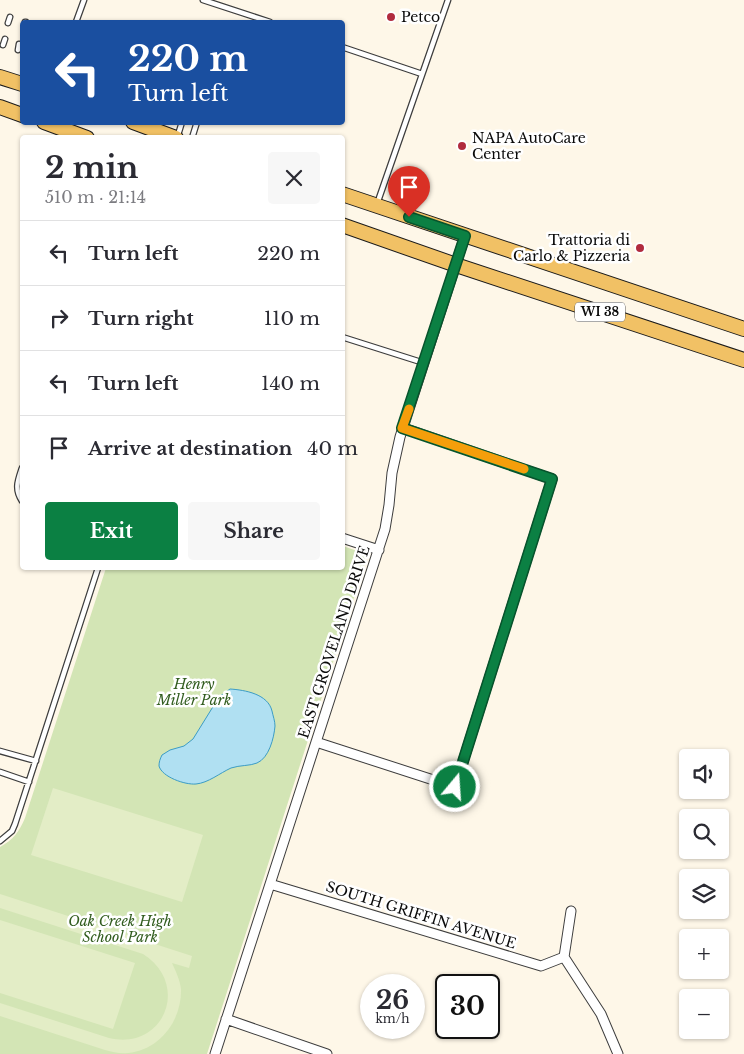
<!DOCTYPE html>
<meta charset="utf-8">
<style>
body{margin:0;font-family:"Libre Baskerville",serif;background:#f7f7f7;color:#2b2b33;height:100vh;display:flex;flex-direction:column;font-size:19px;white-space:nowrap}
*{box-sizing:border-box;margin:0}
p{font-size:16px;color:#7c7c81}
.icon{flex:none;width:28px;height:28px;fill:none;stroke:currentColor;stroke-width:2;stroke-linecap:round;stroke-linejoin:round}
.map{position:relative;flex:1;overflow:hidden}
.panel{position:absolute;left:20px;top:135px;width:325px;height:435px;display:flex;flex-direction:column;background:#fff;border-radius:5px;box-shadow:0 1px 4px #0004}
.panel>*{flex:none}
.guide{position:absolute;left:20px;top:20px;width:325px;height:105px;border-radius:5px;box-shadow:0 1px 4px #0004;background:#1a4fa0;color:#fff;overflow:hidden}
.tools{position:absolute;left:679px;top:749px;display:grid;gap:10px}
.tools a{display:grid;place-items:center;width:50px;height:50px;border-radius:5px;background:#fff;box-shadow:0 1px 4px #0004;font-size:25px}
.speed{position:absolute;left:360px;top:974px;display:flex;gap:10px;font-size:25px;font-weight:700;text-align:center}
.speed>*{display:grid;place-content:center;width:65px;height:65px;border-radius:50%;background:#fff;box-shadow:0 1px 4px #0004;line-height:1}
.speed small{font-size:12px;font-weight:400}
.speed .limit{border:2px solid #111;border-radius:8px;background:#fff;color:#111}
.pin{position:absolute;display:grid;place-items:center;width:42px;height:42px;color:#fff;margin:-51px -21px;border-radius:50% 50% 50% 0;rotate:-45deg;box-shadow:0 0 5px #0007}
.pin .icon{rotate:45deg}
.me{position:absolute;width:55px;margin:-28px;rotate:18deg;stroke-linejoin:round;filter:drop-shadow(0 0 4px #0008)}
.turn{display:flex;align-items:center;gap:18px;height:105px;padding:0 25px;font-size:22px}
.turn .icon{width:65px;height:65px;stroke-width:2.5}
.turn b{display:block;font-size:35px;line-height:42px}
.round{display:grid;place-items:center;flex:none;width:52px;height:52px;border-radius:5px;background:#f7f7f7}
.headline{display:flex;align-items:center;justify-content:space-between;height:85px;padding:0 25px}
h1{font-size:30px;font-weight:800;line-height:38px}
.cta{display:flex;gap:10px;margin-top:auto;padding:10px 25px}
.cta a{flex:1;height:58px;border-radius:5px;background:#0b8043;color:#fff;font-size:20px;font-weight:800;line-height:58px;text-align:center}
.cta a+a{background:#f7f7f7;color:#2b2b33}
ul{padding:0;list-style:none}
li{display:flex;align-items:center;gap:15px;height:65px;padding:0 25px;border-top:1px solid #e1e1e2}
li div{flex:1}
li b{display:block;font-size:19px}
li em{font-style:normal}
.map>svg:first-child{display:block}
</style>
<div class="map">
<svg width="744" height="1054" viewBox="0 0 744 1054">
<rect width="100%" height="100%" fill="#fef7e8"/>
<path fill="#d3e5b5" d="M343 546 363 553 365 559V563L207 1054H0V847C13 840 19 832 25 818L106 568H342Z"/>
<path fill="#e3edc6" d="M53 788 203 835 182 902 31 855Z
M0 894 192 956 189 968 172 963C176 972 180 980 181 989 182 1020 160 1050 128 1053 120 1054 113 1052 105 1050L0 1016V1003L109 1038C164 1051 191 984 143 954L0 908Z
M0 920 135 963 113 1029 0 993Z"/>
<path fill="#b0e0f2" stroke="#3b9cc5" d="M230 689C245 690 268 694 272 711 273 716 275 721 275 726 274 738 269 758 257 763 250 766 240 765 231 768 220 773 208 783 196 784 185 785 162 777 159 766 159 762 160 759 162 755L170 750 184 746 193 739 219 697Z"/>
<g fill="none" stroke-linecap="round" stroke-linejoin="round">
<defs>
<path id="service" d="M203 0 270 22
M25 22H26
M76 22 84 0
M8 23 10 17
M3 45 5 39
M342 47 422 74
M18 50 19 44
M178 135 182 122
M192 138 197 122
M377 204 448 0
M342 337 424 363
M22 468C18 480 14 489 22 501
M0 751 36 761
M0 772 29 782
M0 841 12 831 15 824 98 568"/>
<path id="minor" d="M342 538 379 550
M316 742 455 787 552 479 403 428
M270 884 541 966 564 957
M571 911 564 957 601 1014 618 1054
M226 1019 327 1054
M215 1054 385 529 389 505 392 473 400 437 465 236"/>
<path id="primary" d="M0 77 22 84
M0 107 22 115
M44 122 87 138
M133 122 176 138
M342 194 744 329
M342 225 456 265 744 360"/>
</defs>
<use href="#service" stroke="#3d3d3d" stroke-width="7"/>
<use href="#minor" stroke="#3d3d3d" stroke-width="11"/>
<use href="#primary" stroke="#1b1b1b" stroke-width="16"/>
<use href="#service" stroke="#fff" stroke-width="4.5"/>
<use href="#minor" stroke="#fff" stroke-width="9"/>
<use href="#primary" stroke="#f1c165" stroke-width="14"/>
</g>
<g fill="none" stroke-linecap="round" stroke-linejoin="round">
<defs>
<path id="route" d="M409 217 465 236 402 428 552 479 455 787"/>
</defs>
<use href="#route" stroke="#07532c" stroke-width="12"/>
<use href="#route" stroke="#0b8043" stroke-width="9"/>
<path stroke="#f59e0b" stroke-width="9" d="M409 409 402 428 524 469"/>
</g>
<g fill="#b12b3e" stroke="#fff" stroke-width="2">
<circle cx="391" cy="17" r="5"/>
<circle cx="462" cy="146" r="5"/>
<circle cx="640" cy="248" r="5"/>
</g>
<g text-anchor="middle" stroke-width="5" stroke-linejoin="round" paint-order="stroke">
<rect fill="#fff" stroke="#545454" stroke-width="1" x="575" y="302.5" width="50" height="19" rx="4"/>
<g font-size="12" font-weight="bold" fill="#0a0a0a">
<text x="600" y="316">WI 38</text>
</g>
<g font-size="14" fill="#0a0a0a" stroke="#fff" text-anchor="start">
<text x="401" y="22">Petco</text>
<text x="472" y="143">NAPA AutoCare<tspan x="472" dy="16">Center</tspan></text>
<text x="630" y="245" text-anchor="end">Trattoria di<tspan x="630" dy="16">Carlo &amp; Pizzeria</tspan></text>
</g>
<g font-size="14" fill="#0a0a0a" stroke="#fff">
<text transform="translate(334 642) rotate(-72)" y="5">EAST GROVELAND DRIVE</text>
<text transform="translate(421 915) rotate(17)" y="5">SOUTH GRIFFIN AVENUE</text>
</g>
<g font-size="14" font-style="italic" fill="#325d1f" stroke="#fff">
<text x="194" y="689">Henry<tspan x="194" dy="16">Miller Park</tspan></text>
<text x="120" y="926">Oak Creek High<tspan x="120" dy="16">School Park</tspan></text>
</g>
</g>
</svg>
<div class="tools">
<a><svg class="icon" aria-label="sound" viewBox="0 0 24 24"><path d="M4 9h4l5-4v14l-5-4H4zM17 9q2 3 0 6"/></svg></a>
<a><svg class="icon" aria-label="search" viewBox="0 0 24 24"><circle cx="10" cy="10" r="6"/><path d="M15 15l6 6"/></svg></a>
<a><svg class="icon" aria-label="layers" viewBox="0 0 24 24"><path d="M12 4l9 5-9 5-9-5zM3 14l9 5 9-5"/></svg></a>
<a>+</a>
<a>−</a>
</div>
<div class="speed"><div>26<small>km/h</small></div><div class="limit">30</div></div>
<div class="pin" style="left:409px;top:217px;background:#d93025"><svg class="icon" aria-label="arrive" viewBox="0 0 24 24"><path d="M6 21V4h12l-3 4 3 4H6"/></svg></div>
<svg class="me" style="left:455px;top:787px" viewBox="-20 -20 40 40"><circle r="17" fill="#0b8043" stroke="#fff" stroke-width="3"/><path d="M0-11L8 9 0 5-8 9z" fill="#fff"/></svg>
<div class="guide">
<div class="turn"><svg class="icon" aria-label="left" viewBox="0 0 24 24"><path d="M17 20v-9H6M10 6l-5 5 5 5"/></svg><div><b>220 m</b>Turn left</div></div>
</div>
<section class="panel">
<div class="headline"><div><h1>2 min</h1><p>510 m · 21:14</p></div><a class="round"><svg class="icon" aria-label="close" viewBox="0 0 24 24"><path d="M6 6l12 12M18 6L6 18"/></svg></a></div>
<ul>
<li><svg class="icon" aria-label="left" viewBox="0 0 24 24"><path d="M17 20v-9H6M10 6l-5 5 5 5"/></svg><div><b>Turn left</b></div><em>220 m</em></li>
<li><svg class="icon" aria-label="right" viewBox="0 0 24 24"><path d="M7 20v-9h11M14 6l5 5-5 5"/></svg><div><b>Turn right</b></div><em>110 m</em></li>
<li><svg class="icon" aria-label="left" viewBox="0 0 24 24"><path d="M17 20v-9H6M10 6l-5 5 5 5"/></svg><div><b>Turn left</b></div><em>140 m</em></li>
<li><svg class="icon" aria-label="arrive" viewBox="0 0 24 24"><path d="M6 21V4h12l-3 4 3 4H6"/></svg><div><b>Arrive at destination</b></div><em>40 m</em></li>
</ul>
<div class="cta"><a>Exit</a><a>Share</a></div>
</section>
</div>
